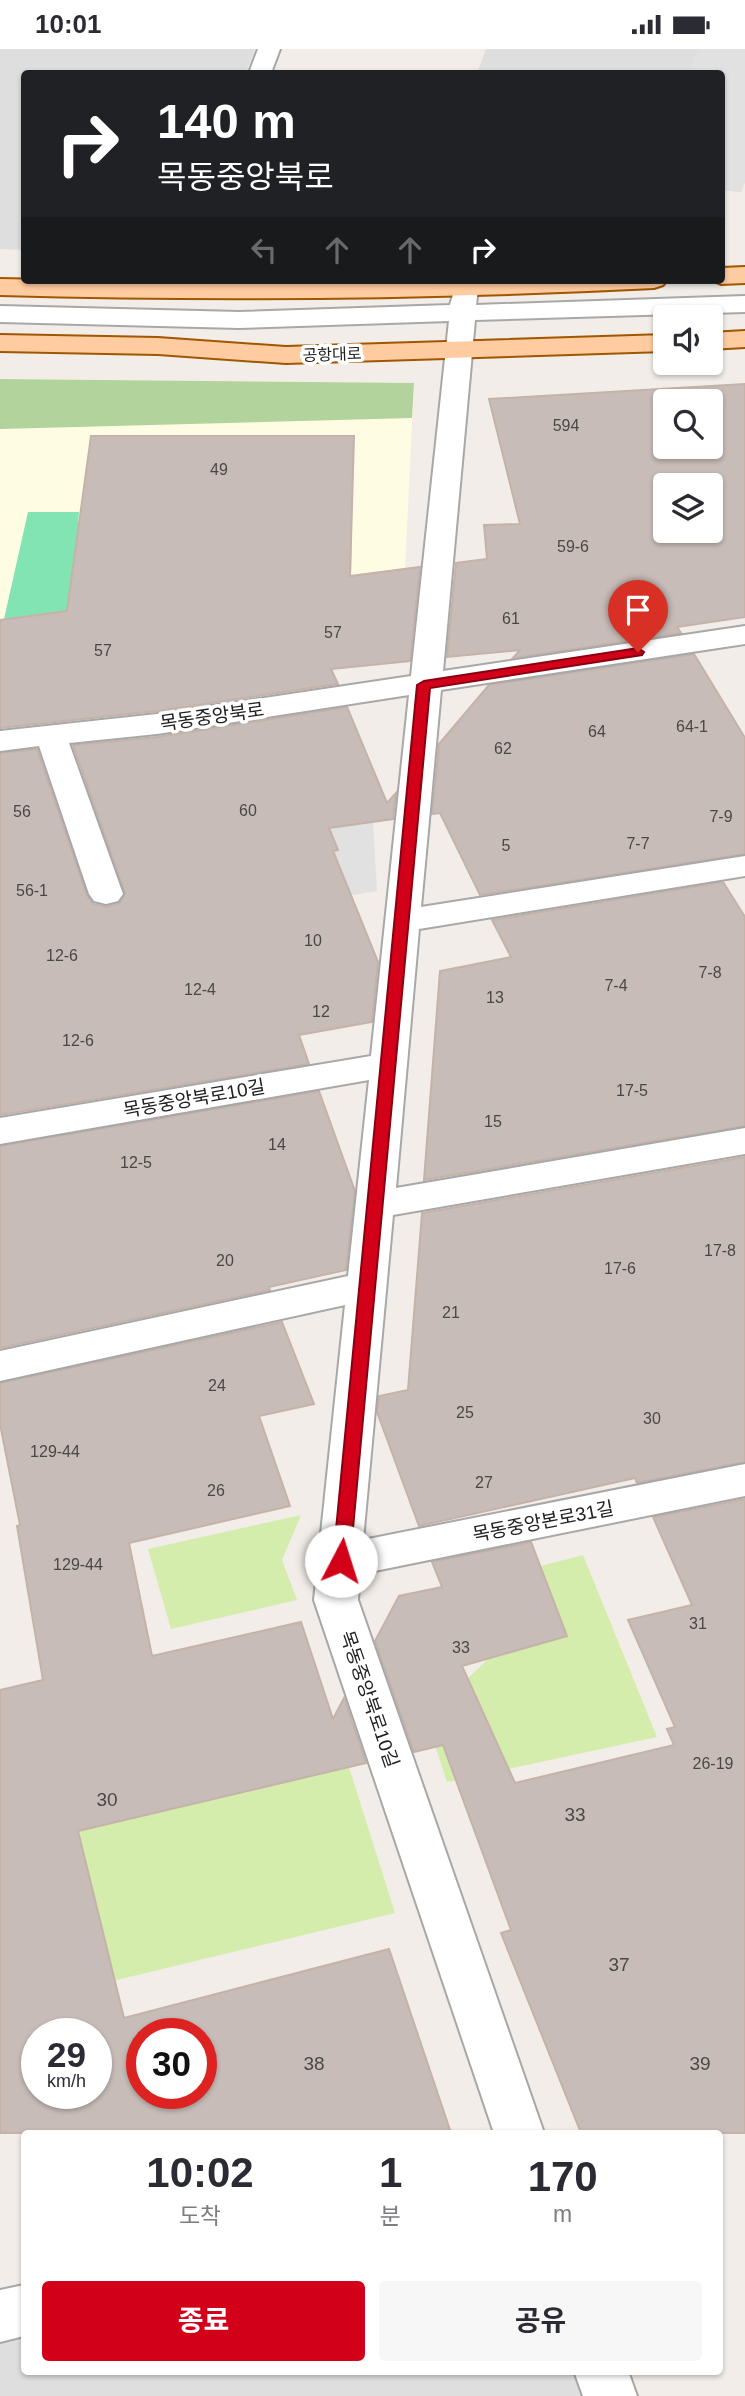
<!DOCTYPE html>
<html lang="ko">
<meta charset="utf-8">
<style>
body{margin:0;font-family:Helvetica,"Noto Sans KR",sans-serif;background:#f7f7f7;color:#2b2b33;height:100vh;display:flex;flex-direction:column;font-size:26px;white-space:nowrap}
*{box-sizing:border-box;margin:0}
p{font-size:23px;color:#7c7c81}
.icon{flex:none;width:38px;height:38px;fill:none;stroke:currentColor;stroke-width:2;stroke-linecap:round;stroke-linejoin:round}
.map{position:relative;flex:1;overflow:hidden}
.sheet{position:absolute;left:21px;top:2081px;width:702px;height:245px;display:flex;flex-direction:column;background:#fff;border-radius:7px;box-shadow:0 2px 5px #0004}
.sheet>*{flex:none}
.hud{position:absolute;left:21px;top:21px;width:704px;height:214px;border-radius:7px;box-shadow:0 2px 5px #0004;background:#202124;color:#fff;overflow:hidden}
.controls{position:absolute;left:653px;top:256px;display:grid;gap:14px}
.controls a{display:grid;place-items:center;width:70px;height:70px;border-radius:7px;background:#fff;box-shadow:0 2px 5px #0004;font-size:35px}
.speed{position:absolute;left:21px;top:1969px;display:flex;gap:14px;font-size:35px;font-weight:700;text-align:center}
.speed>*{display:grid;place-content:center;width:91px;height:91px;border-radius:50%;background:#fff;box-shadow:0 2px 5px #0004;line-height:1}
.speed small{font-size:18px;font-weight:400}
.speed .limit{border:10px solid #d22;background:#fff;color:#111}
.pin{position:absolute;display:grid;place-items:center;width:60px;height:60px;color:#fff;margin:-72px -30px;border-radius:50% 50% 50% 0;rotate:-45deg;box-shadow:0 0 7px #0007}
.pin .icon{rotate:45deg}
.me{position:absolute;width:77px;margin:-38px;rotate:5deg;stroke-linejoin:round;filter:drop-shadow(0 0 5px #0008)}
.turn{display:flex;align-items:center;gap:24px;height:147px;padding:0 21px;font-size:32px}
.turn .icon{width:91px;height:91px;stroke-width:2.5}
.turn b{display:block;font-size:49px;line-height:60px}
.lanes{display:flex;align-items:center;height:66px;padding:0 21px;background:#0003;justify-content:center;gap:35px;direction:ltr}
.lanes .off{opacity:.35}
.eta{display:flex;justify-content:space-evenly;align-items:center;height:119px;text-align:center}
.eta b{font-size:42px;font-weight:700;line-height:49px}
.action{display:flex;gap:14px;margin-top:auto;padding:14px 21px}
.action a{flex:1;height:80px;border-radius:7px;background:#d30019;color:#fff;font-size:28px;font-weight:700;line-height:80px;text-align:center}
.action a+a{background:#f7f7f7;color:#2b2b33}
.status{display:flex;justify-content:space-between;align-items:center;height:49px;padding:0 35px;background:#fff;direction:ltr}
.status svg{height:19px;fill:currentColor}
.map>svg:first-child{display:block}
</style>
<div class="status"><b>10:01</b><svg viewBox="0 0 49 12"><path d="M0 12V9h3v3zM5 12V6h3v6zM10 12V3h3v9zM15 12V0h3v12zM26 1h20v11H26zM47 4h2v5h-2z"/></svg></div>
<div class="map">
<svg width="745" height="2347" viewBox="0 0 745 2347">
<rect width="100%" height="100%" fill="#f2ede8"/>
<path fill="#dfdede" d="M0 0H255L246 24H24V201L0 200Z
M486 0H745V133L741 143 721 141V24H477Z
M24 2262V2322H602L611 2347H0V2268Z"/>
<path fill="#fffce4" d="M0 330 414 334 405 520 0 571Z"/>
<path fill="#d4edac" d="M301 1466 282 1511 297 1551 171 1580 148 1500Z
M583 1506 657 1688 447 1733 430 1681 467 1630 488 1610 567 1587 541 1517Z
M349 1718 395 1864 0 1959V1903L102 1878 78 1782Z"/>
<path fill="#b2d39b" d="M0 330 414 334 412 369 0 380Z"/>
<path fill="#83e4b3" d="M28 463H79L78 475H352L351 527 4 570Z"/>
<path fill="#e1e1e1" d="M698 0H745V133L741 143 721 141V24H689Z
M373 773 377 842 137 882 148 846 338 800 329 779Z"/>
<path fill="#c7bcb7" stroke="#c5b2a9" stroke-width="2" fill-rule="evenodd" d="M745 335V568L677 578 681 584 513 609 520 601 447 608 456 514 487 510 484 476 520 475 489 350ZM665 352H710V397H665ZM665 436H710V481H665Z
M91 387H354L350 527 420 518 410 612 331 620 338 635 157 662 0 679V571L67 562Z
M694 605 745 689V805L480 846 440 764 432 765 439 695 489 636Z
M347 658 387 754 396 744 393 770 329 779 338 801 333 802 378 913 372 973 299 986 309 1015 0 1066V704L37 700 87 846 93 855 107 858 120 854 125 844 73 696 157 688Z
M723 833 745 868V1077L424 1131 440 922 511 908 492 871Z
M319 1042 355 1142 346 1221 269 1238 270 1241 0 1299V1097Z
M745 1108V1413L637 1434 635 1429 419 1477 377 1363 379 1347 408 1341 422 1164Z
M282 1273 314 1355 259 1367 290 1457 129 1494 152 1607 301 1573 333 1670 344 1649 366 1714 78 1782 124 1969 389 1900 451 2084H0V1641L43 1631 17 1477 20 1476 0 1375V1334ZM37 1984H96V2044H37ZM142 1984H201V2044H142Z
M745 1450V2084H581L501 1884 511 1881 443 1696 414 1703 375 1592 399 1547 442 1538 432 1513 531 1493 567 1587 462 1617 515 1734 674 1696 667 1680 675 1678 628 1571 692 1556 653 1468Z"/>
<g fill="none" stroke-linecap="round" stroke-linejoin="round">
<defs>
<path id="minor" d="M258 0H280L271 24H249Z
M465 232 474 235 478 240 476 256 745 247V263L475 271 443 622 745 577V595L441 641 421 858 745 807V827L419 880 396 1139 745 1079V1105L393 1166 363 1491 745 1415V1447L360 1525 358 1551 544 2084H494L314 1551 345 1256 0 1332V1302L348 1227 369 1031 0 1095V1069L371 1007 409 646 157 685 69 694 123 845 118 852 106 855 94 852 89 845 39 697 0 702V682L157 665 411 627 449 272 239 279 0 273V257L239 263 450 256 456 235Z
M24 2236V2287L0 2293V2241Z
M574 2322H628L637 2347H583Z"/>
<path id="major" d="M745 218V234L721 235 711 231H721V219Z
M0 230 245 235 667 231 663 236 654 239C436 250 218 252 0 246Z
M745 282V298L710 300V284Z
M0 286 158 289 286 298 665 286V302L286 314 158 305 0 302Z"/>
</defs>
<use href="#minor" stroke="#a8a8a8" stroke-width="4"/>
<use href="#major" stroke="#9f5700" stroke-width="4"/>
<use href="#minor" fill="#fff" fill-rule="evenodd"/>
<use href="#major" fill="#ffcba0" fill-rule="evenodd"/>
</g>
<path fill="#d30019" stroke="#890010" stroke-width="2" d="M638 599 644 603 642 606 430 639 350 1512 341 1519 335 1517 333 1512 417 636 424 632Z"/>
<g text-anchor="middle" stroke-width="7" stroke-linejoin="round" paint-order="stroke">
<g font-size="16" fill="#212121" stroke="#fff">
<text transform="translate(332 305) rotate(-2)" y="6">공항대로</text>
</g>
<g font-size="16" fill="#4a4846">
<text x="566" y="382">594</text>
<text x="219" y="426">49</text>
<text x="573" y="503">59-6</text>
<text x="511" y="575">61</text>
<text x="333" y="589">57</text>
<text x="103" y="607">57</text>
<text x="692" y="683">64-1</text>
<text x="597" y="688">64</text>
<text x="503" y="705">62</text>
<text x="248" y="767">60</text>
<text x="22" y="768">56</text>
<text x="721" y="773">7-9</text>
<text x="638" y="800">7-7</text>
<text x="506" y="802">5</text>
<text x="32" y="847">56-1</text>
<text x="313" y="897">10</text>
<text x="62" y="912">12-6</text>
<text x="710" y="929">7-8</text>
<text x="616" y="942">7-4</text>
<text x="200" y="946">12-4</text>
<text x="495" y="954">13</text>
<text x="321" y="968">12</text>
<text x="78" y="997">12-6</text>
<text x="632" y="1047">17-5</text>
<text x="493" y="1078">15</text>
<text x="277" y="1101">14</text>
<text x="136" y="1119">12-5</text>
<text x="720" y="1207">17-8</text>
<text x="225" y="1217">20</text>
<text x="620" y="1225">17-6</text>
<text x="451" y="1269">21</text>
<text x="217" y="1342">24</text>
<text x="465" y="1369">25</text>
<text x="652" y="1375">30</text>
<text x="55" y="1408">129-44</text>
<text x="484" y="1439">27</text>
<text x="216" y="1447">26</text>
<text x="78" y="1521">129-44</text>
<text x="698" y="1580">31</text>
<text x="461" y="1604">33</text>
<text x="713" y="1720">26-19</text>
</g>
<g font-size="19" fill="#212121" stroke="#fff">
<text transform="translate(212 667) rotate(-8)" y="7">목동중앙북로</text>
<text transform="translate(194 1049) rotate(-10)" y="7">목동중앙북로10길</text>
<text transform="translate(543 1472) rotate(-11)" y="7">목동중앙본로31길</text>
<text transform="translate(370 1650) rotate(71)" y="7">목동중앙북로10길</text>
</g>
<g font-size="19" fill="#4a4846">
<text x="107" y="1757">30</text>
<text x="575" y="1772">33</text>
<text x="619" y="1922">37</text>
<text x="314" y="2021">38</text>
<text x="700" y="2021">39</text>
</g>
</g>
</svg>
<div class="controls">
<a><svg class="icon" aria-label="sound" viewBox="0 0 24 24"><path d="M4 9h4l5-4v14l-5-4H4zM17 9q2 3 0 6"/></svg></a>
<a><svg class="icon" aria-label="search" viewBox="0 0 24 24"><circle cx="10" cy="10" r="6"/><path d="M15 15l6 6"/></svg></a>
<a><svg class="icon" aria-label="layers" viewBox="0 0 24 24"><path d="M12 4l9 5-9 5-9-5zM3 14l9 5 9-5"/></svg></a>
</div>
<div class="speed"><div>29<small>km/h</small></div><div class="limit">30</div></div>
<div class="pin" style="left:638px;top:603px;background:#d93025"><svg class="icon" aria-label="arrive" viewBox="0 0 24 24"><path d="M6 21V4h12l-3 4 3 4H6"/></svg></div>
<svg class="me" style="left:341px;top:1512px" viewBox="-20 -20 40 40"><circle r="19" fill="#fff"/><path d="M0-13L10 11 0 6-10 11z" fill="#d30019"/></svg>
<div class="hud">
<div class="turn"><svg class="icon" aria-label="right" viewBox="0 0 24 24"><path d="M7 20v-9h11M14 6l5 5-5 5"/></svg><div><b>140 m</b>목동중앙북로</div></div>
<div class="lanes"><svg class="icon off" aria-label="left" viewBox="0 0 24 24"><path d="M17 20v-9H6M10 6l-5 5 5 5"/></svg><svg class="icon off" aria-label="ahead" viewBox="0 0 24 24"><path d="M12 20V5M6 11l6-6 6 6"/></svg><svg class="icon off" aria-label="ahead" viewBox="0 0 24 24"><path d="M12 20V5M6 11l6-6 6 6"/></svg><svg class="icon" aria-label="right" viewBox="0 0 24 24"><path d="M7 20v-9h11M14 6l5 5-5 5"/></svg></div>
</div>
<section class="sheet">
<div class="eta">
<div><b>10:02</b><p>도착</p></div>
<div><b>1</b><p>분</p></div>
<div><b>170</b><p>m</p></div>
</div>
<div class="action"><a>종료</a><a>공유</a></div>
</section>
</div>
